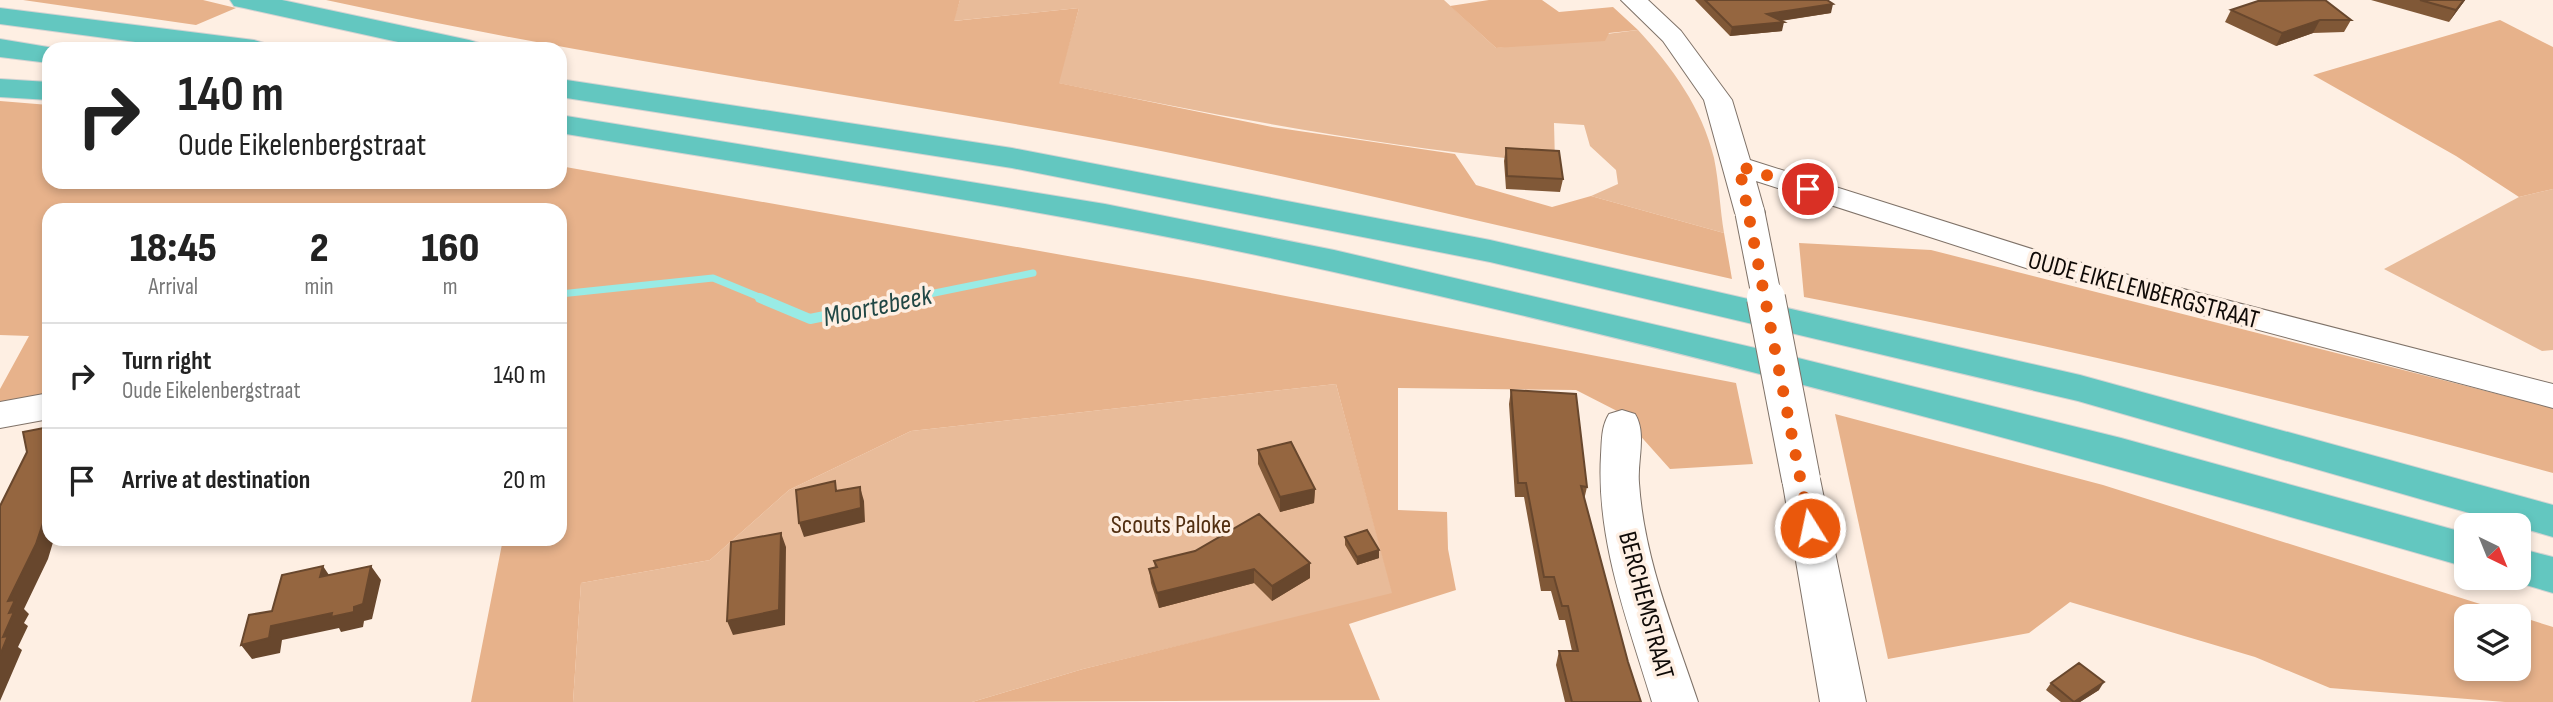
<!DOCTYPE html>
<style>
body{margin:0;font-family:"Sofia Sans Condensed",sans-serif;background:#f2f2f2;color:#222;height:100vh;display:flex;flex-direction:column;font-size:26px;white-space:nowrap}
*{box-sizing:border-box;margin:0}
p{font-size:23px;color:#767676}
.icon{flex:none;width:38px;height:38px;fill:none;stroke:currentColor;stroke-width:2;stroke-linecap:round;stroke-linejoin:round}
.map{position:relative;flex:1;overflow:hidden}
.panel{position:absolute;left:42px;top:203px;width:525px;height:343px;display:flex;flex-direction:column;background:#fff;border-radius:21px;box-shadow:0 4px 10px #0003}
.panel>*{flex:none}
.banner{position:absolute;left:42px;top:42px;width:525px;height:147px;border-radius:21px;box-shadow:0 4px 10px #0003;background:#fff;color:#222;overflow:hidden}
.needle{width:46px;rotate:137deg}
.controls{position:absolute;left:2454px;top:513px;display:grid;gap:14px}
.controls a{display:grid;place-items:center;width:77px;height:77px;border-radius:14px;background:#fff;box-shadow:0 4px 10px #0003;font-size:35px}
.pin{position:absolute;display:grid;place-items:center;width:60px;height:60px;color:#fff;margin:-30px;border:4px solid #fff;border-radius:50%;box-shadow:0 2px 7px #0007}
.me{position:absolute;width:77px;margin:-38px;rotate:350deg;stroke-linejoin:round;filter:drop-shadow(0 0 5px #0008)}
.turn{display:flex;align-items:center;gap:24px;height:147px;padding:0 21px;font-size:32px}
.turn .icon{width:91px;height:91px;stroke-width:2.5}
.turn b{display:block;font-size:49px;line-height:60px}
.eta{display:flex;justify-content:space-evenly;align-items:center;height:119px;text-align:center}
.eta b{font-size:42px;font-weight:800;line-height:49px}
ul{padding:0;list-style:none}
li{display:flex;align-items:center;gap:21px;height:105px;padding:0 21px;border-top:2px solid #e0e0e0}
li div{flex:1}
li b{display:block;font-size:26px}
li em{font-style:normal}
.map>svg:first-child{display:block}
</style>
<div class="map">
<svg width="2553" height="702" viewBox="0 0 2553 702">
<rect width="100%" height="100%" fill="#feefe3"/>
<path fill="#e8bb99" d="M960 0H1444L1496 48 1638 30C1672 67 1702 108 1714 158 1719 182 1720 209 1724 233L1591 196 1618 184 1616 170 1590 146 1584 125 1554 123 1555 163C1385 148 1225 117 1058 83L1079 8 953 21Z
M2553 189V350L2542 351 2384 269 2519 197Z
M1336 384 1393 594 1083 669 972 702H573L581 583 710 560 789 490 911 431Z"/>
<path fill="#e7b28b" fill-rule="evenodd" d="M23 0H203L236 8 196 25Z
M326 0H960L954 21 1079 8 1059 83 1272 127 1455 154 1476 185 1552 207 1591 196 1724 233 1732 279C1521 232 1311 179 1099 139 841 92 582 56 326 0Z
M1489 0H1542L1559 12 1613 7 1638 30 1609 33 1605 41 1496 48 1450 6Z
M2500 20 2553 47V189L2519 197 2456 156 2313 75Z
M0 101 49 105V182H560V166L1203 280 1736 383 1753 464 1670 469 1619 412 1576 390 1398 388V510L1447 512 1448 549 1456 590 1349 624 1380 700 972 702 1083 669 1392 593 1336 384 911 431 789 490 710 560 581 583 573 702H471L503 539H560V210H49V393L0 402V389L29 336 0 335Z
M1799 243 1931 250 2553 408V473C2306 404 2056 345 1804 297Z
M1835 414 2103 485 2553 627V702H2505L2330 688 2255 657 2070 602 2029 633 1888 659ZM2518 616V668H2466V616Z"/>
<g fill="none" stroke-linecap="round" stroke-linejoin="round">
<path stroke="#99ebe5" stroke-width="7" d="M560 294 713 278 764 299
M905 299 1033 273"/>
<path stroke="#99ebe5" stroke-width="10" d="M760 298 810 319 913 298"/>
<defs>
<path id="minor" d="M1621 0H1648L1681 31 1732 100 1750 160 2051 255 2553 384V408L2029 269 1756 181 1765 213 1761 220 1750 222 1739 220 1735 213 1704 100 1663 41Z
M49 393V419L0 428V402Z
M1622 410 1635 414C1647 433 1637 461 1639 483 1644 559 1674 630 1698 702H1652C1628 622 1596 541 1601 455 1602 441 1601 427 1609 414Z
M1801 465 1815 469 1820 479 1866 702H1820L1782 479 1787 469Z"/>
<path id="highway" d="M230 0H282L469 40 479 43 483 49H430L244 8 234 6Z
M0 8 254 40 264 43 268 49H188L0 24Z
M0 39 60 49H49V63L0 57Z
M0 79 49 82V100L0 97Z
M560 79 1012 148 1490 240 2080 375 2553 505V537L2078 401 1490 262 1012 168 560 97Z
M560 115 1105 204 1334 250 1798 358 2121 438 2466 533V567C2091 459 1715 357 1334 272 1078 214 818 176 560 133Z
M2518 548 2553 557V593L2502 578H2518Z"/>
</defs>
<use href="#minor" stroke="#7f7268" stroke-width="2"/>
<use href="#highway" stroke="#d4d3d2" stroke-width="2"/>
<use href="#minor" fill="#fff" fill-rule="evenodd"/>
<use href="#highway" fill="#63c7c0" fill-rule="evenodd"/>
<defs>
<path id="minor-bridge-far1" d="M1750 213 1767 299"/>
<path id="minor-bridge" d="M1766 298 1801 479"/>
</defs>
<use href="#minor-bridge-far1" stroke="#7f7268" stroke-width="31" stroke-linecap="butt"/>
<use href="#minor-bridge" stroke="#7f7268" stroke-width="40" stroke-linecap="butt"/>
<use href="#minor-bridge-far1" stroke="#fff" stroke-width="29"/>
<use href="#minor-bridge" stroke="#fff" stroke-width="38"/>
</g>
<path fill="#805837" d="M1695 0H1827L1831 13 1781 21 1782 31 1730 36Z
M2371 0H2465L2449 22Z
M2231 10 2351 20 2344 32 2313 33 2276 46 2225 22Z
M1506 148 1563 179 1560 192 1506 189 1504 161Z
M1511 390 1587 487 1584 500 1628 662 1641 702H1565L1556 665 1559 651H1572L1565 620H1559L1551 591H1541L1524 497H1515L1509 404Z
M1258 450 1315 489 1314 503 1280 512 1258 464Z
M1345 537 1379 558 1357 565 1345 545Z
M1154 561 1310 563V578L1272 601 1254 583 1159 608 1151 583 1149 569 1155 568Z
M2051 683 2099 690 2080 702H2061L2046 690Z"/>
<path fill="#68472d" d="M2464 0H2465L2449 22 2456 10Z
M1833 4 1831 13 1765 23 1767 14Z
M2320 20 2313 33 2276 46 2282 33Z
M1784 22 1782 31 1730 36 1732 27Z
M860 487 864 501 865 522 804 537 799 523Z
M1315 489 1314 503 1280 512V497Z
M49 508V539H54L48 559 24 609 29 614 24 623 28 626 18 647 22 650 0 701V655L9 613 8 601Z
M781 533 786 547 785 625 733 635 727 621Z
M1379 550V558L1357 565V557Z
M1310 563V578L1272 601V586Z
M323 566 333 581 320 577Z
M371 566 381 580 372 619 364 621 363 627 341 632 339 628 282 640 280 653 252 659 241 645 271 626 354 607Z
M1254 569V583L1159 608 1157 593Z
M2104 682 2099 690 2080 702H2074Z"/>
<path fill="#956640" stroke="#68472d" stroke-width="2" d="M1705 0H1827L1833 4 1767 14 1784 22 1732 27Z
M2325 0 2351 20H2320L2282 33 2231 10 2258 1Z
M2420 0H2464L2456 10Z
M1506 148 1559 151 1563 179 1507 176Z
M1511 390 1576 394 1587 487 1581 486 1628 662 1641 702H1572L1559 651H1578L1568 606H1562L1554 577H1544L1526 483H1518Z
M49 427V508L44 520 36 544 8 601 15 600 9 613 14 612 3 637 8 636 0 655V506L27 452 23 432Z
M1291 442 1315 489 1280 497 1258 450Z
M835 481 836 491 860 487 861 508 799 523 796 490Z
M1259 514 1310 563 1272 586 1254 569 1157 593 1149 569 1157 567 1154 561 1195 551Z
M1367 530 1379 550 1357 557 1345 537Z
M781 533 779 610 727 621 731 542Z
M323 566 320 577 371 566 363 604 354 607V612L331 617 332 613 271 626 269 638 241 645 249 615 272 611 282 575Z
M2079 663 2104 682 2074 702 2051 683Z"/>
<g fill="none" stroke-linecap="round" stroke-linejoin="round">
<path stroke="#ea580c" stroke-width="12" stroke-dasharray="0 21.6" d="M1808 189 1739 166 1810 528"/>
</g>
<g text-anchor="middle" stroke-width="7" stroke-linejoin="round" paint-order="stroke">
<g font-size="26" fill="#0f0a07" stroke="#feefe3">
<text transform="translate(2144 289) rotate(15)" y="9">OUDE EIKELENBERGSTRAAT</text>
<text transform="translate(1647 605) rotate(75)" y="9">BERCHEMSTRAAT</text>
</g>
<g font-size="26" fill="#522f11" stroke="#feefe3">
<text x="1171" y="533">Scouts Paloke</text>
</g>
<g font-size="28" font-style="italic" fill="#204745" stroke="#feefe3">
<text transform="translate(877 305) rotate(-12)" y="10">Moortebeek</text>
</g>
</g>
</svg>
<div class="controls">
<a><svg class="needle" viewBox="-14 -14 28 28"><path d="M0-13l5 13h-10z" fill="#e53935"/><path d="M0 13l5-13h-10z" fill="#767676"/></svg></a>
<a><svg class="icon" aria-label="layers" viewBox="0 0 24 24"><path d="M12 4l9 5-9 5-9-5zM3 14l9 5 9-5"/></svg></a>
</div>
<div class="pin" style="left:1808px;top:189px;background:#d93025"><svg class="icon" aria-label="arrive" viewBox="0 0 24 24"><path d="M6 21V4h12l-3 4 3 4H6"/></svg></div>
<svg class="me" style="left:1810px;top:528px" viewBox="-20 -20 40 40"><circle r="17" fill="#ea580c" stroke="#fff" stroke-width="3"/><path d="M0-11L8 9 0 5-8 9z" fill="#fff"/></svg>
<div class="banner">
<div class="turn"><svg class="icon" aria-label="right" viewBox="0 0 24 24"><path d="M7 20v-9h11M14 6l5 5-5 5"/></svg><div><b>140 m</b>Oude Eikelenbergstraat</div></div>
</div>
<section class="panel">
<div class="eta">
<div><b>18:45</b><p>Arrival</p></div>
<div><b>2</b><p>min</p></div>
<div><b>160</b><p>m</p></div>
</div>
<ul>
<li><svg class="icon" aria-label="right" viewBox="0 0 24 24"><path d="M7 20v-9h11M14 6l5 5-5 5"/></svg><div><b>Turn right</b><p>Oude Eikelenbergstraat</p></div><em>140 m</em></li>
<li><svg class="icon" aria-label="arrive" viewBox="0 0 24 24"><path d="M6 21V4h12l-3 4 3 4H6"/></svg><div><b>Arrive at destination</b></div><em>20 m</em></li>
</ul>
</section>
</div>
